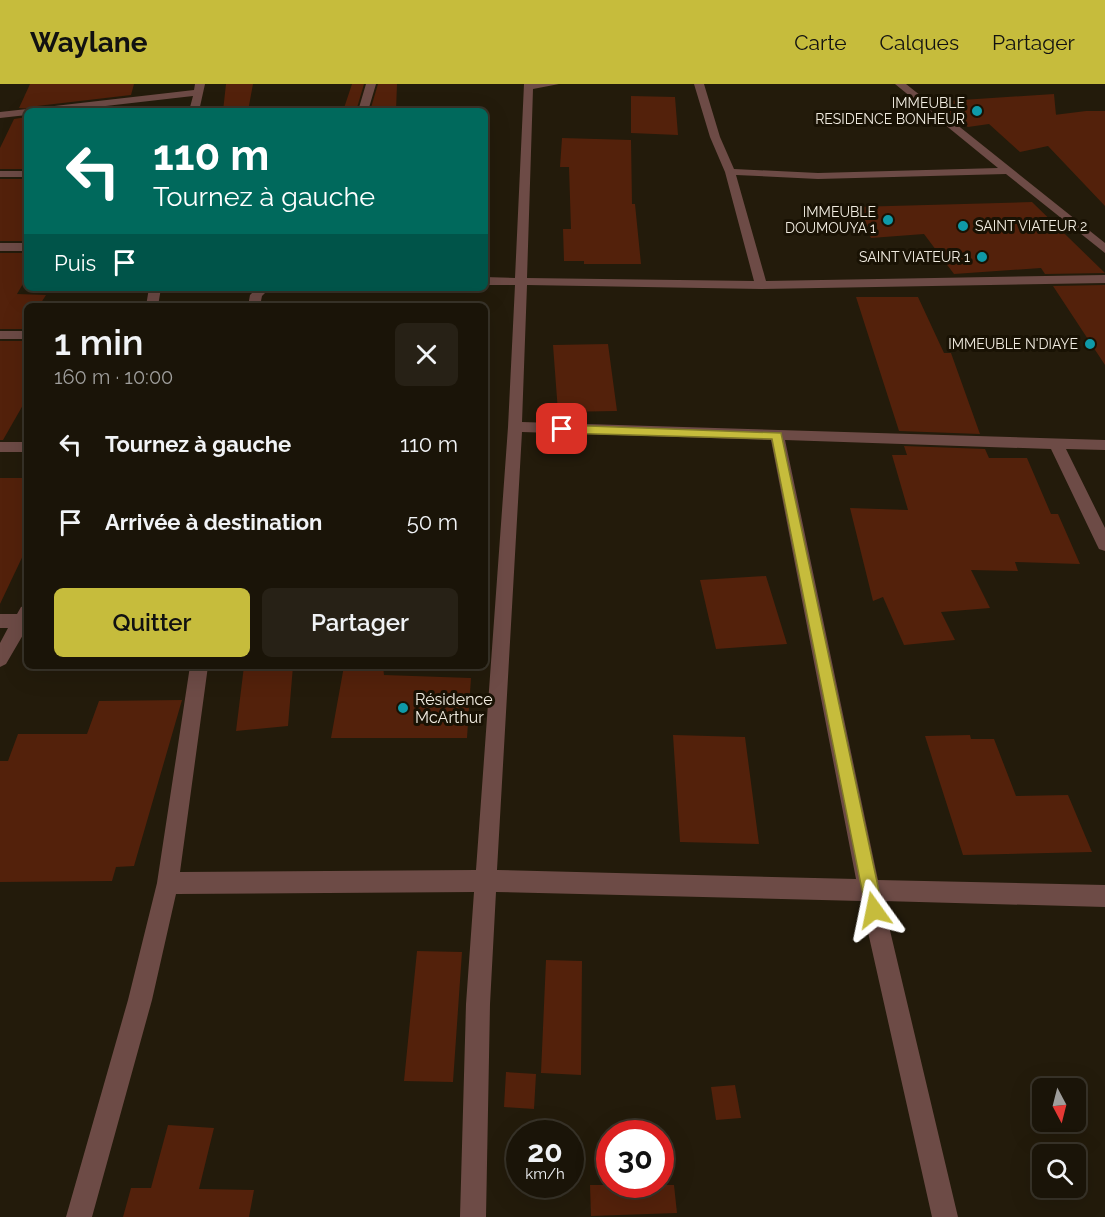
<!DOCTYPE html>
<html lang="fr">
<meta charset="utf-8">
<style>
body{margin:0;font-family:Raleway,sans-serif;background:#272116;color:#f1f3f6;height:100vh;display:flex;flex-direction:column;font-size:22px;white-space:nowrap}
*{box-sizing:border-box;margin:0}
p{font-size:20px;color:#9f9e9c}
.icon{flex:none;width:33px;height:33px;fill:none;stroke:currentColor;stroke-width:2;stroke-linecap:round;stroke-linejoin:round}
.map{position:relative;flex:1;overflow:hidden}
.panel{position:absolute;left:24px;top:219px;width:464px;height:366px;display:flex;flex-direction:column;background:#1a1408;border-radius:9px;box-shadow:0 6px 24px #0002,0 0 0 2px #383329}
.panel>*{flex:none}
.hud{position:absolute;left:24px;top:24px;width:464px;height:183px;border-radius:9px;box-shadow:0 6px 24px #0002,0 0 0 2px #383329;background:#00695c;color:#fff;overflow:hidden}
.needle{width:39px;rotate:173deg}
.tools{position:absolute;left:1032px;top:994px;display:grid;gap:12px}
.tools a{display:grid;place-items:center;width:54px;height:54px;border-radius:9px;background:#1a1408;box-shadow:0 6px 24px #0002,0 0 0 2px #383329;font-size:30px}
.speed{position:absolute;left:506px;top:1036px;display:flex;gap:12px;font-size:30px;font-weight:700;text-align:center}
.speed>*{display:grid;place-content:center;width:78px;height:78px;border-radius:50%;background:#1a1408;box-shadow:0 6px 24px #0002,0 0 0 2px #383329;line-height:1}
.speed small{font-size:15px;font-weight:400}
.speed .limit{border:9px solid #d22;background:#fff;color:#111}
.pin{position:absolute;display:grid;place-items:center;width:51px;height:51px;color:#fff;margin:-26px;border-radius:12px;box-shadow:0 3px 9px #0006}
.me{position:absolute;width:66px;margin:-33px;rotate:348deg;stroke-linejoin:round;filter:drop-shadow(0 0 4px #0008)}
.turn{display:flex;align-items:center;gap:21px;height:126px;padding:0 30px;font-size:27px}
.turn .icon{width:78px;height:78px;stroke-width:2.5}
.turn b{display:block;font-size:42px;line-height:51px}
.then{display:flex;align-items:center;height:57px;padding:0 30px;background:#0003;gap:12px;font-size:22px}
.round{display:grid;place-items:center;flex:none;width:63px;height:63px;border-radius:9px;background:#272116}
.headline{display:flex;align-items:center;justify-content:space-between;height:102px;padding:0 30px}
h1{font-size:36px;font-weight:600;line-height:45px}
.primary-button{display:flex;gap:12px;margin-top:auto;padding:12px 30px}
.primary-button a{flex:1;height:69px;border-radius:9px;background:#c6bc3c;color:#111;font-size:24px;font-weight:600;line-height:69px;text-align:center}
.primary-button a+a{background:#272116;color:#f1f3f6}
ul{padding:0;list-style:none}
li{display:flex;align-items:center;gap:18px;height:78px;padding:0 30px}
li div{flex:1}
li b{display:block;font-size:22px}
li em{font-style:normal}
header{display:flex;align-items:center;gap:36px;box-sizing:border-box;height:84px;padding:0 30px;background:#c6bc3c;color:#111}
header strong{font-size:28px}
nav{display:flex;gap:33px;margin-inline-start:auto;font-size:21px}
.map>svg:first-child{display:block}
</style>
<header>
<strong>Waylane</strong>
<nav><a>Carte</a><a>Calques</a><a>Partager</a></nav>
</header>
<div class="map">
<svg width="1105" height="1133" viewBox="0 0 1105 1133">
<rect width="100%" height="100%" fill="#231b0b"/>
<path fill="#53210b" d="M30 0H134L131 11 37 22 31 25 19 24Z
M226 0H253L248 27H223Z
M352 0H364L356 27H343Z
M378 0H397L396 27H370Z
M1054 10 1056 31 1022 35 1086 27H1105V122L1048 62 1020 68 989 40 968 43 932 18Z
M631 12 675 13 678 51 631 49Z
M27 33V85H0V64L14 35Z
M562 54 631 56 632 120H635L641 180H584V177H564L563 145H571L569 83H560Z
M0 95H27V157H0Z
M1032 118 1105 189 1045 190 1041 184 954 190 924 150 871 154 854 123Z
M0 169H27V193L17 210 46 211 39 222H27V245H0Z
M1105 201V281L1053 202Z
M856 213H918L944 269H951L980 350 899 347Z
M0 257H27V314L3 356H0Z
M608 260 617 327 558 328 553 261Z
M904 362 985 365 989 374H1027L1051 430H1058L1080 480 1015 478 1018 487 971 486 990 524 941 528 955 556 904 561 883 513 873 517 850 424 908 426 892 371H907Z
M0 394H27V463L0 520Z
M766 492 787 560 716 565 700 496Z
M244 582H293L288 642 236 647Z
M344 582H383L384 591 471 594 467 654H331Z
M182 616 134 782 116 783 112 797 0 798V677H8L18 650H87L99 617Z
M673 651 745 653 759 760 680 758Z
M970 651 971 655H994L1016 712 1068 711 1092 768 963 771 925 652Z
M417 867 462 868 453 998 404 997Z
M546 876 582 877 581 991 541 989Z
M506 988 536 990 534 1025 504 1023Z
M735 1001 741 1034 716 1036 711 1003Z
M168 1041 214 1044 199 1105 254 1106 249 1133H123L131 1104H151Z
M590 1101H674L677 1129 591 1132Z"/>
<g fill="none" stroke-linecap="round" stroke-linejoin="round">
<path fill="#6d4b46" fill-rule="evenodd" d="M195 0H205L199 27H189L193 12 62 27H32L37 24 194 6Z
M366 0H376L368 27H358Z
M524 0H559L533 5 527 194 754 197 725 88 710 53 694 0H704L720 53 734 85 818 89 998 84 895 0H906L1105 159V169L1006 90 818 95 736 91 766 197 1105 191V199L761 205 527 201 522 338 1105 356V366L1066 365 1105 444V467L1099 465 1097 461 1051 365 785 356 878 796 1105 801V823L883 817 958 1133H932L861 817 496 808 490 920 486 1133H460L466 920 474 808 176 810 152 916 92 1133H66L128 916 157 799 190 582H208L180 788 476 786 508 343 515 201H484V193L515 194ZM522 348 771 356 856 795 497 786Z
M27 25 31 27H27V31L0 34V28Z
M0 87H27V93H0Z
M0 159H27V167H0Z
M149 204H161L158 222H146Z
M257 204H270L262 212 260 222H248L250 211Z
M0 247H27V255H0Z
M0 358H27V368H0Z
M27 521V544L6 580 0 583V559L8 544H0V530H17L21 523Z"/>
</g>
<path fill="#c6bc3c" stroke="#817a27" stroke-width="1.5" d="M562 341 781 349 883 826 880 832 874 835 868 832 866 826 772 355 562 349 557 345Z"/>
<g fill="#0f9aa8" stroke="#191204" stroke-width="2">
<circle cx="977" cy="27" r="6"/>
<circle cx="888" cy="136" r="6"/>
<circle cx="963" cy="142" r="6"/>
<circle cx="982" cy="173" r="6"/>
<circle cx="1090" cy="260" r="6"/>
<circle cx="403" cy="624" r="6"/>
</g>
<g text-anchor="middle" stroke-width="6" stroke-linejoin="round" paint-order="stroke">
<g font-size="14" fill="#f1ece1" stroke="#191204" text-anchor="end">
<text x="965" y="24">IMMEUBLE<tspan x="965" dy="16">RESIDENCE BONHEUR</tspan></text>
<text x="876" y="133">IMMEUBLE<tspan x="876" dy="16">DOUMOUYA 1</tspan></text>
<text x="975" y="147" text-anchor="start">SAINT VIATEUR 2</text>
<text x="970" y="178">SAINT VIATEUR 1</text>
<text x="1078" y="265">IMMEUBLE N'DIAYE</text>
</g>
<g font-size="16" fill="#f1ece1" stroke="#191204" text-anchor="start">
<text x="415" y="621">Résidence<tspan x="415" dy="18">McArthur</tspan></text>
</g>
</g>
</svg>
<div class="tools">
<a><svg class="needle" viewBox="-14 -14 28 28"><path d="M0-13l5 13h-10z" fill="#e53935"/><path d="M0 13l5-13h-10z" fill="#9f9e9c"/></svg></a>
<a><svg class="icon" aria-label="search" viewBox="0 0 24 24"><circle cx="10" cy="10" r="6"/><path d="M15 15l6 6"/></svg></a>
</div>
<div class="speed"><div>20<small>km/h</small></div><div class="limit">30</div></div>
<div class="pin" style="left:562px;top:345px;background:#d93025"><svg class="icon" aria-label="arrive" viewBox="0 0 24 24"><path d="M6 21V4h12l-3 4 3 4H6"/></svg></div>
<svg class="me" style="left:874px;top:826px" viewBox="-20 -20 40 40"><path d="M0-17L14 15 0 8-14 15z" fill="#c6bc3c" stroke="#fff" stroke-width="4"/></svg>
<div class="hud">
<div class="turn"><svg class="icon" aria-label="left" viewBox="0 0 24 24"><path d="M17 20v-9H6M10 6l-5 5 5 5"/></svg><div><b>110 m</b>Tournez à gauche</div></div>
<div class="then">Puis<svg class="icon" aria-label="arrive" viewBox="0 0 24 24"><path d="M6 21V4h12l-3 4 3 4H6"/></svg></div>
</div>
<section class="panel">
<div class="headline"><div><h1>1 min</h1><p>160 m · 10:00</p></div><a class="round"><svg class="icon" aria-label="close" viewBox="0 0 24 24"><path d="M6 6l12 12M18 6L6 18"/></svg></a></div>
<ul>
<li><svg class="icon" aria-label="left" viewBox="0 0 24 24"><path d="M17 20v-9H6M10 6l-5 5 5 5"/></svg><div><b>Tournez à gauche</b></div><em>110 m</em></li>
<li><svg class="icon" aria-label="arrive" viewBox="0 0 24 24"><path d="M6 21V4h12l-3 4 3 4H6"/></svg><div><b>Arrivée à destination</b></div><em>50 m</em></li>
</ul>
<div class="primary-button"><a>Quitter</a><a>Partager</a></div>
</section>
</div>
